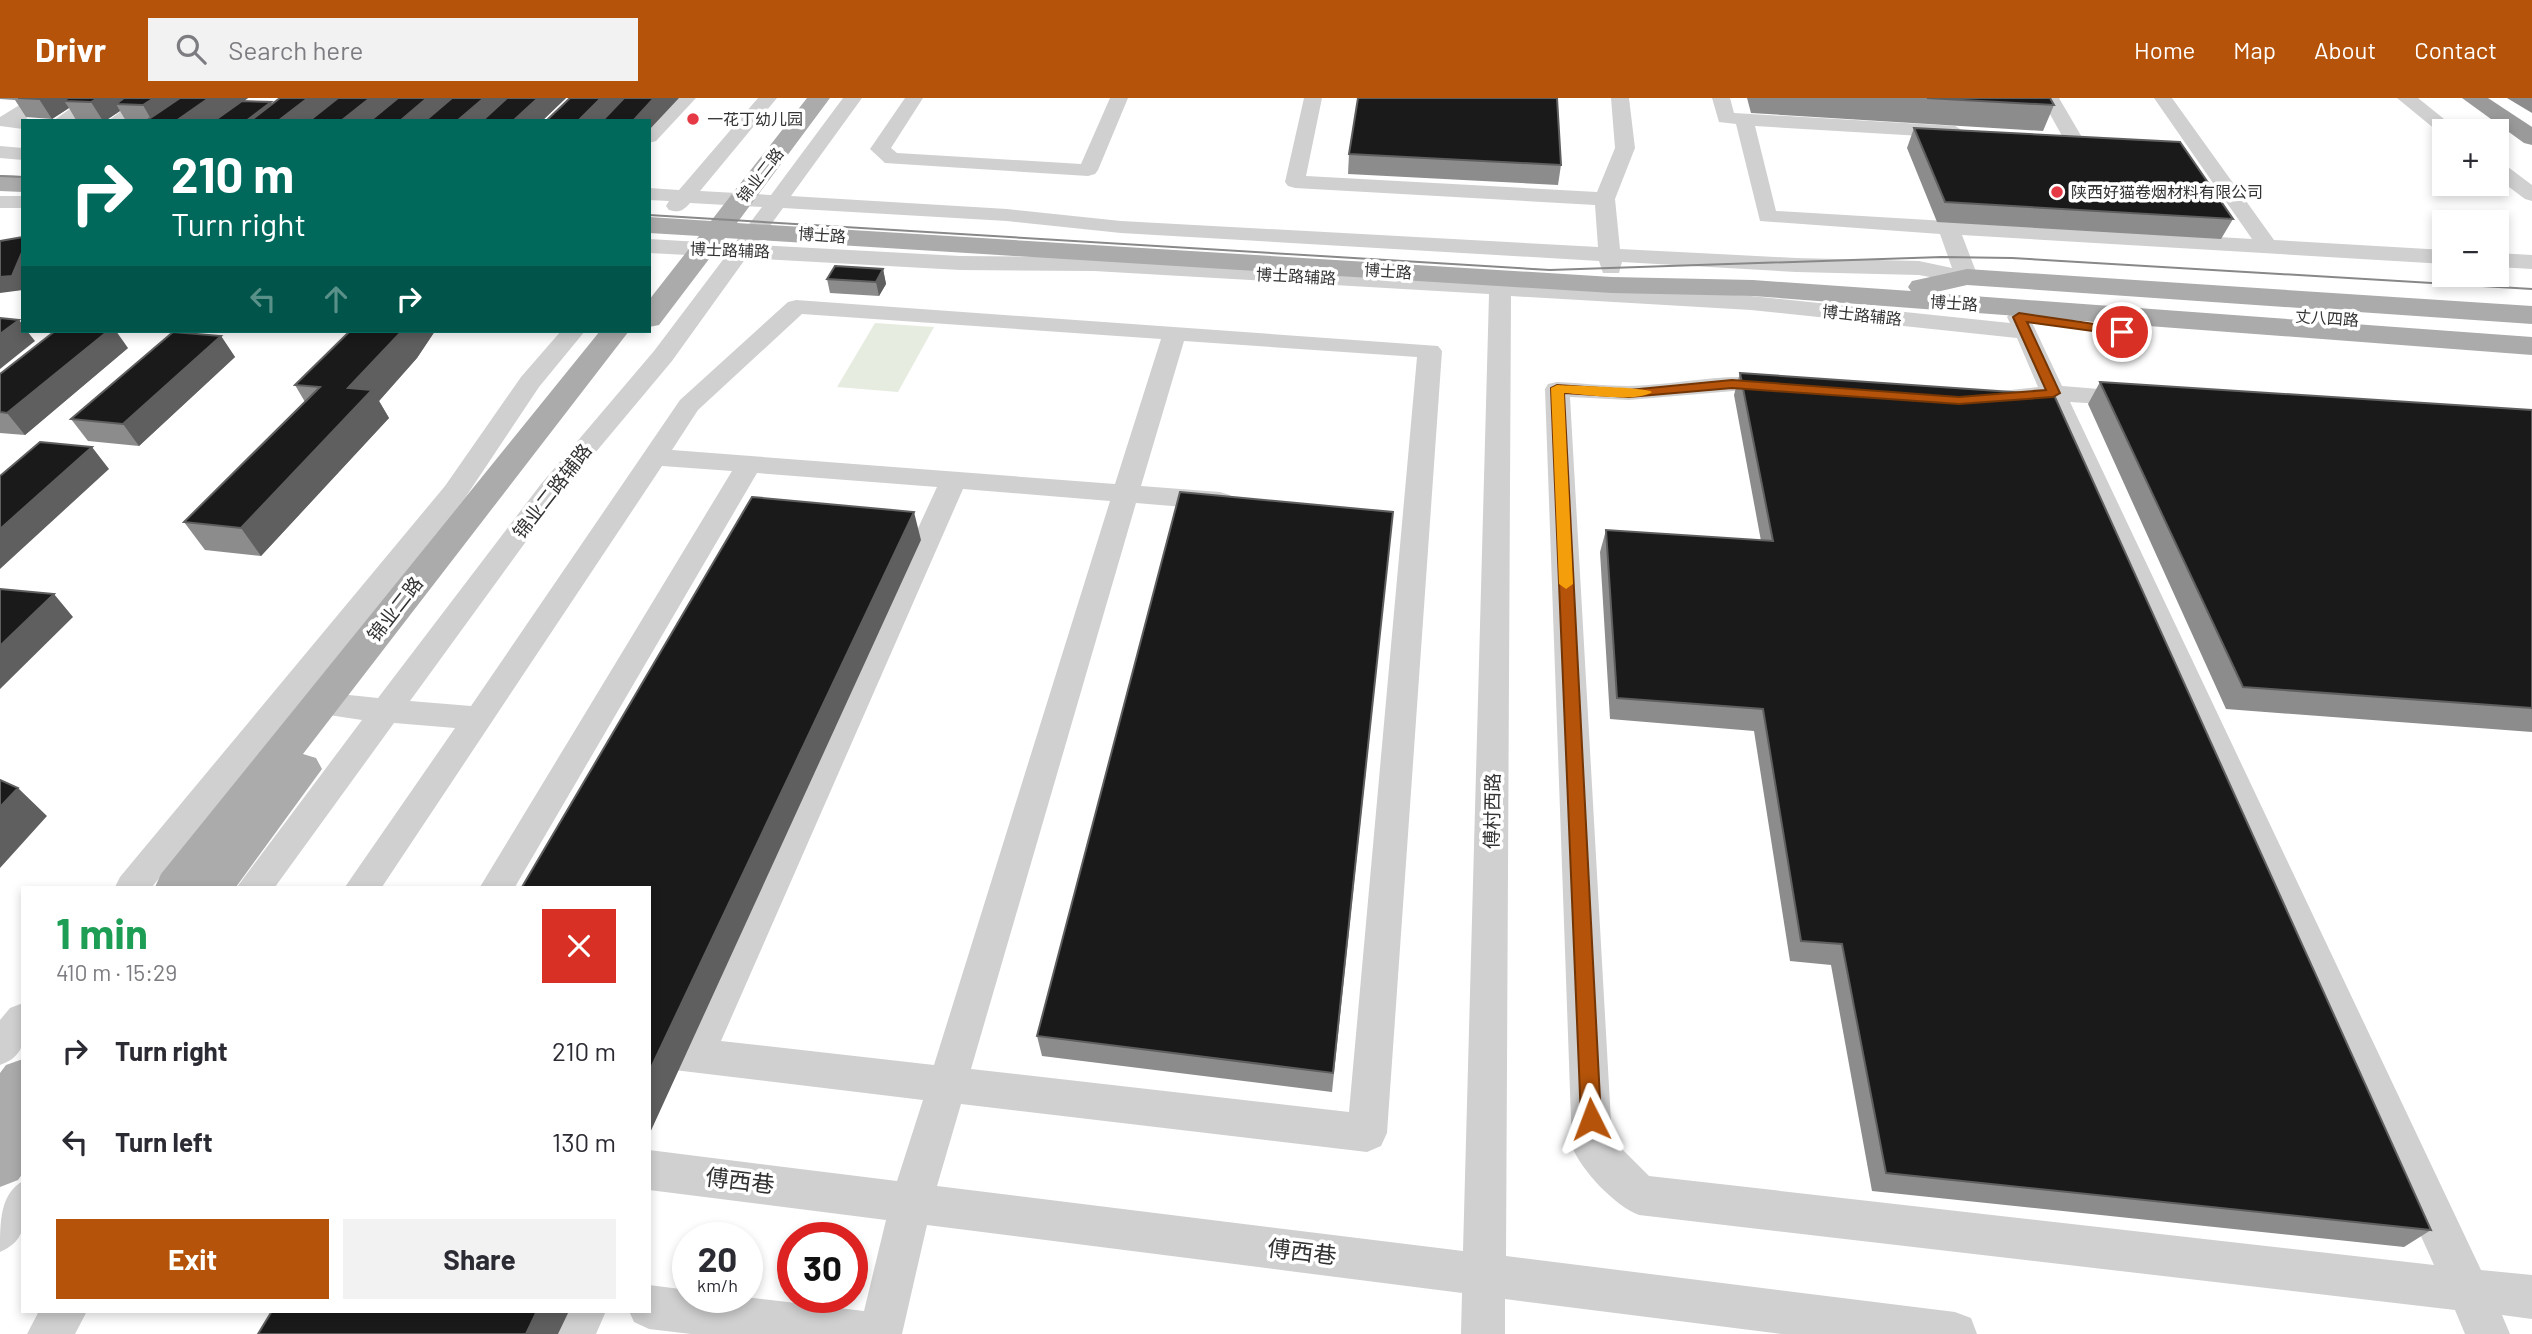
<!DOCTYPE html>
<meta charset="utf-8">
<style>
body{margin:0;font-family:Barlow,"Noto Sans SC",sans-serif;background:#f2f2f3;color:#2b2b33;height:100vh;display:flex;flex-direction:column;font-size:26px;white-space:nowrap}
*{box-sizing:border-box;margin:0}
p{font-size:23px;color:#7c7c81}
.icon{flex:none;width:38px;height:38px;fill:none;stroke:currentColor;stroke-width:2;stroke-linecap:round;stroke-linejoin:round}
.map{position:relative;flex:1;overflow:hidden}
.sheet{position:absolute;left:21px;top:788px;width:630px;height:427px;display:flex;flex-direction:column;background:#fff;border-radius:0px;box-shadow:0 4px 10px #0003}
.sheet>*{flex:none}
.banner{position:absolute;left:21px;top:21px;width:630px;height:214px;border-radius:0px;box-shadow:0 4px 10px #0003;background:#00695c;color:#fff;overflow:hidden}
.fabs{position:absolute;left:2432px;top:21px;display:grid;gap:14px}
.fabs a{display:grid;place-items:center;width:77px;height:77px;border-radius:0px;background:#fff;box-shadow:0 4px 10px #0003;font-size:35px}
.speed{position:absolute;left:672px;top:1124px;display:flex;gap:14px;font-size:35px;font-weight:700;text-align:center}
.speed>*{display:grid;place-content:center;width:91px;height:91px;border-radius:50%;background:#fff;box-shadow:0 4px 10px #0003;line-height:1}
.speed small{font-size:18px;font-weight:400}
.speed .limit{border:10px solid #d22;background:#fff;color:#111}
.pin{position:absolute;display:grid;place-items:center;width:60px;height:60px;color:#fff;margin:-30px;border:4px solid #fff;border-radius:50%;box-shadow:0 2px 7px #0007}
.me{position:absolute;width:77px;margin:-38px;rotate:357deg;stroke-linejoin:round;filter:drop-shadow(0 0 5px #0008)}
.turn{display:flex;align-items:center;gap:24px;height:147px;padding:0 35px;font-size:32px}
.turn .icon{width:91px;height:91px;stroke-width:2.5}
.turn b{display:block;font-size:49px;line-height:60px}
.lanes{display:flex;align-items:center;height:66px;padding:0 35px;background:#0003;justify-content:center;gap:35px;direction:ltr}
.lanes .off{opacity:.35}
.round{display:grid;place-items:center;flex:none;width:74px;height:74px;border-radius:0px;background:#f2f2f3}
.summary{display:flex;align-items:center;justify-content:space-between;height:119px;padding:0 35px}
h1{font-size:42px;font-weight:700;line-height:52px;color:#1e9e55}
.primary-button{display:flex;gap:14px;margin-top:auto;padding:14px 35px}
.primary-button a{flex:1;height:80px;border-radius:0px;background:#b45309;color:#fff;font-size:28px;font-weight:700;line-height:80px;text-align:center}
.primary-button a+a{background:#f2f2f3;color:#2b2b33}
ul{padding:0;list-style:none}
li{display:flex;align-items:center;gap:21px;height:91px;padding:0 35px}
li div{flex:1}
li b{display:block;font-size:26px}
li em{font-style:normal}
header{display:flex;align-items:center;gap:42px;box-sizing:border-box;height:98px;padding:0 35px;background:#b45309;color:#fff}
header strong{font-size:33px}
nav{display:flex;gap:38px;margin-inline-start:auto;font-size:24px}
.search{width:490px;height:63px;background:#f2f2f3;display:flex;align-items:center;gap:18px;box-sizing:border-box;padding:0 24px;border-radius:0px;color:#7c7c81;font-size:26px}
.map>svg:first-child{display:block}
</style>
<header>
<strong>Drivr</strong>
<div class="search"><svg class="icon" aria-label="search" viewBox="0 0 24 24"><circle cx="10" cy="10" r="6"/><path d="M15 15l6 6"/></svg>Search here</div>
<nav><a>Home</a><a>Map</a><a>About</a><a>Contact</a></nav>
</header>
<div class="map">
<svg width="2532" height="1236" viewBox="0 0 2532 1236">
<rect width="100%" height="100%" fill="#fff"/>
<path fill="#e6ecdf" d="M875 225 934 229 898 294 837 289Z"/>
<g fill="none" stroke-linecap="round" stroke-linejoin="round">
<path fill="#d0d0d0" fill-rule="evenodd" d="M31 0H53L26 20 31 23H23V31L0 28V19Z
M85 0H107L76 23H53Z
M138 0H160L130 23H108Z
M676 0H696L656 43 649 45V28Z
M758 0H777L700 93 771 97 843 0H862L791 98 1007 111 1121 123 1598 149 1595 107 1295 90 1288 88 1285 84 1304 0H1322L1306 78 1597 94 1615 50 1611 0H1629L1635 50 1615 101 1620 151 1796 160 1919 163 1952 170 1940 136 1760 123 1736 26 1719 24 1712 0H1730L1734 15 1955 28 1965 34 1955 40 1755 28 1776 113 2252 141 2154 0H2172L2274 142 2445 152V166L1962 137 1978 179 1975 184 1967 186 1919 177 1796 174 1622 164 1619 175H1603L1599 163 1121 135 1007 123 783 110 756 147 960 158 1094 159 1751 198 2010 225 2007 219 2011 214H2027L2062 288 2136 294 2145 296 2148 301 2145 306 2136 308 2070 304 2481 1172 2532 1177V1221L2502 1217 2510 1236H2465L2455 1212 1639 1117C1615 1108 1582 1073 1572 1049L1545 291 1548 286 1557 284C1581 285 1605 288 1628 288 1681 287 1735 271 1787 284L1790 289 1787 294 1778 296 1733 293 1629 302 1570 299 1612 1041 1649 1078 2434 1167 2044 303 2001 306 1992 304 1989 299 1992 294 2038 289 2017 240 1751 212 1511 198 1506 1158 1955 1214 1971 1220 1977 1236H1781L1505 1201V1236H1461L1462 1195 927 1127 902 1236H691L649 1231 634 1224 629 1213H649V1187L688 1192V1199H745L864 1213 886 1122 649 1092V1052L897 1083 923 1002 649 969V935L684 939 937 389 757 375 515 789H480L732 373 662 368 382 789H345L455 630 394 625 275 789H237L362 622 309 614 304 606 309 598 320 594 378 600 541 386 654 253 725 159 649 155V141L734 146 762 109 690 105C683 113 679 115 669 112L666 108 669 103 649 102V90L679 92ZM746 160 960 172 1094 173 1489 196 1463 1153 937 1088 961 1006 1367 1054 1381 1048 1387 1035 1442 253 1438 248 796 202 788 204 680 302 471 608 410 603 559 398 672 263ZM802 216 1161 241 1115 386 672 352 698 312ZM1184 243 1417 259 1349 1014 971 971 1136 405 1220 412 1230 409 1234 403 1230 397 1220 394 1141 388ZM963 391 1110 403 934 967 721 943Z
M905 0H923L891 50 897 55 1081 66 1110 0H1128L1098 72 1095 76 1088 78 885 65 870 51Z
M2041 0H2059L2083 41 2080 45H2066Z
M2397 0H2418L2459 33H2445V38L2442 37Z
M0 48 23 50V62L0 60Z
M2497 64 2504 66 2532 87V103L2525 101 2497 80Z
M0 98H23V110H0Z
M2497 155 2532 157V171L2497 169Z
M561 233H585L539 289 465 400 152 789H115L120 779 445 388 521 279Z
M23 905C23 934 31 956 0 967V922L10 910Z
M23 1083C23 1114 33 1140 0 1154 0 1123 0 1096 23 1083Z
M39 1213H87L75 1236H27Z
M562 1213H606L596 1236H552Z"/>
<path fill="#ababab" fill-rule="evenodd" d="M807 0H830L737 125 1612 179 1753 182 1911 193 1908 189 1912 183 1967 171 2532 208V226L1967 187 1932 195 2532 239V257L1753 198 1612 195 725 140 659 227 649 229V202L699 138 649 135V119L711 123Z
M0 77 23 78V94L0 93Z
M600 233H629L303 656 316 660 322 671 236 789H155L161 776Z
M23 961V1075L18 1082 0 1089V975L6 967Z"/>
<path fill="#9a9a9a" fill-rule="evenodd" d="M2462 0H2488L2532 29V47L2524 45Z"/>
<path stroke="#888" stroke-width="2" d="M0 78 23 79
M649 117 1550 172 1942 159 2012 160 2532 191"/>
</g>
<path fill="#8c8c8c" d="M0 0H248L244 3 272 6 280 0H566L542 23H126L120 13 105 23H87L76 22 69 10 52 21 26 19 15 2 0 1Z
M1747 0H2050L2054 7 2043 33 1751 15Z
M2507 0H2532V15Z
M1914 30 2233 121 2221 141 1937 124 1907 50Z
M1349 56 1561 67 1558 87 1348 76Z
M883 171 886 186 879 198 830 195 827 181Z
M350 233H435L417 260 379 303 389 320 261 458 205 452 184 424 305 304 295 287Z
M221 238 235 259 139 348 88 343 71 321Z
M128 250 25 337 0 335V276Z
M1740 275 2431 1132 2404 1149 1872 1093 1831 867 1790 863 1754 633 1610 621 1600 454 1606 432 1761 443 1734 297Z
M2100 284 2532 312V634L2226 611 2088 306Z
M1393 414 1332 994 1042 958 1037 938Z"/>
<path fill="#5f5f5f" d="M42 0H85L64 3 69 10 52 21 39 1Z
M98 0H140L116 6 120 13 105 23H103L91 4Z
M154 0H194L152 23 143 7Z
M209 0H248L216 23H176Z
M308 0H344L314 23H278Z
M370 0H404L376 23H341Z
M427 0H459L432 23H400Z
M484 0H514L488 23H457Z
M538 0H566L542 23H513Z
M601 0H627L605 23H578Z
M654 0H679L649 32V23H633Z
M271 4 278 18 271 23H246Z
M23 152V192L0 195V179Z
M883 171 886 186 879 198 876 184Z
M19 222 23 227V233H27L35 243 0 271V236Z
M108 233H116L128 250 25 337 7 315Z
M402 233H435L417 260 379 303 389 320 261 458 241 430 348 290Z
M221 238 235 259 139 348 123 326Z
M92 349 109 371 0 471V431Z
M914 414 921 442 649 1037V974Z
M54 496 73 519 0 591V548Z
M18 690 47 718 0 770V709Z
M537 1213H569L558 1236H526Z"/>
<path fill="#1a1a1a" stroke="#5f5f5f" stroke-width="2" d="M18 0H42L39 1Z
M68 0H98L91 4 64 3Z
M124 0H154L143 7 116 6Z
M180 0H209L176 23H146Z
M280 0H308L278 23H250Z
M338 0H370L341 23H309Z
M398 0H427L400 23H370Z
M452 0H484L457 23H425Z
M507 0H538L513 23H482Z
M570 0H601L578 23H546Z
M624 0H654L633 23H602Z
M1358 0H1557L1561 67 1349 56Z
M1927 0H2050L2054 7Z
M242 3 271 4 246 23H214Z
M1914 30 2180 44 2233 121 1945 104Z
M23 139V152L12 178 0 179V143Z
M835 168 883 171 876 184 827 181Z
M0 220 19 222 0 236Z
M55 233H108L7 315 0 314V276Z
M350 233H402L348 290 372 292 241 430 184 424 320 289 295 287Z
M173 234 221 238 123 326 71 321Z
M1740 275 2054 297 2431 1132 1886 1075 1842 846 1801 843 1763 611 1617 600 1606 432 1773 443Z
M2100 284 2532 312V610L2243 589Z
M40 344 92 349 0 431V378Z
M1180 394 1393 414 1333 975 1037 938Z
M752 399 914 414 649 974V789H522Z
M0 491 54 496 0 548Z
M0 682 18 690 0 709Z
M272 1213H537L526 1236H258Z"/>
<path fill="#b45309" stroke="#753606" stroke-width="2" d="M2019 215 2122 230 2128 234 2122 237 2027 224 2060 295 2053 299 1959 306 1732 290 1629 299 1564 295 1601 1021 1598 1028 1591 1031 1583 1028 1581 1021 1551 290 1557 287 1629 292 1732 282 1959 299 2046 292 2013 219Z"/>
<path fill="#f59e0b" d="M1557 287C1572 288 1646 289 1652 294 1637 305 1584 296 1564 295L1573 486 1566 491 1559 486 1551 290Z"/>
<g fill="#e63946" stroke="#fff" stroke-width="2.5">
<circle cx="693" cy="21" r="7"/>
<circle cx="2057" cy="94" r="7"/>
</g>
<g text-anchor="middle" stroke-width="7" stroke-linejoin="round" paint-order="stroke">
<g font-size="16" fill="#333" stroke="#fff" text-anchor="start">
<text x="707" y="27">一花丁幼儿园</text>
<text x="2071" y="100">陕西好猫卷烟材料有限公司</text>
</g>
<g font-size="16" fill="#333" stroke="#fff">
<text transform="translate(760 77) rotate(-52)" y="6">锦业二路</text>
<text transform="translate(822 137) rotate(4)" y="6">博士路</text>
<text transform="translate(730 152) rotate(2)" y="6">博士路辅路</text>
<text transform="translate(1388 173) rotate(4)" y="6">博士路</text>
<text transform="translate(1296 178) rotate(3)" y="6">博士路辅路</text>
<text transform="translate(1954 205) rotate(4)" y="6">博士路</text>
<text transform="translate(1862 217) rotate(6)" y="6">博士路辅路</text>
<text transform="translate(2327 220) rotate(4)" y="6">丈八四路</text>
</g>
<g font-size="19" fill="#333" stroke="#fff">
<text transform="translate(552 393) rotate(-52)" y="7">锦业二路辅路</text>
<text transform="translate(395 511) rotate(-52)" y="7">锦业二路</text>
<text transform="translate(1492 713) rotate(-89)" y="7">傅村西路</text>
</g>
<g font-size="23" fill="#333" stroke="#fff">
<text transform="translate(740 1083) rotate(7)" y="8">傅西巷</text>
<text transform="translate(1302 1154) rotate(7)" y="8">傅西巷</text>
</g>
</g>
</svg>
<div class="fabs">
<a>+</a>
<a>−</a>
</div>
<div class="speed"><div>20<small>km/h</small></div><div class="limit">30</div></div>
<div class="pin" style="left:2122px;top:234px;background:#d93025"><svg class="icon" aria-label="arrive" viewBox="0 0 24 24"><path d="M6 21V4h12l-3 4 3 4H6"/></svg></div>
<svg class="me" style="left:1591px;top:1021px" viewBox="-20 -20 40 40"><path d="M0-17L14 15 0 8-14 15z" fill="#b45309" stroke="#fff" stroke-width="4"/></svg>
<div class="banner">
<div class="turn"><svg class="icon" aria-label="right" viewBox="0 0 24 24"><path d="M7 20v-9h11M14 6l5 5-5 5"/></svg><div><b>210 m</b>Turn right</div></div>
<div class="lanes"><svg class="icon off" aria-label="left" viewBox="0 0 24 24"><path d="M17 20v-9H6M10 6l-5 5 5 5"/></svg><svg class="icon off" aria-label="ahead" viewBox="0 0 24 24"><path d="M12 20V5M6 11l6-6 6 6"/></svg><svg class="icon" aria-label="right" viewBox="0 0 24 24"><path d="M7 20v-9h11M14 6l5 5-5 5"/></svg></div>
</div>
<section class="sheet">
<div class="summary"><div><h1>1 min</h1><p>410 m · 15:29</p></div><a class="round" style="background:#d93025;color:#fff"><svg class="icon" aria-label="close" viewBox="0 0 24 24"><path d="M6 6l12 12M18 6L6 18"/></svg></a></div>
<ul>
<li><svg class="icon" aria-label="right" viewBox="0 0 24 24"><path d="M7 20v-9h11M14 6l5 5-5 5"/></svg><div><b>Turn right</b></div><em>210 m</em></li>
<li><svg class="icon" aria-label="left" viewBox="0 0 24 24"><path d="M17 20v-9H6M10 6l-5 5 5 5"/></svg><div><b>Turn left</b></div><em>130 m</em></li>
</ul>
<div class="primary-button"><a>Exit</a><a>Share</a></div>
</section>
</div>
